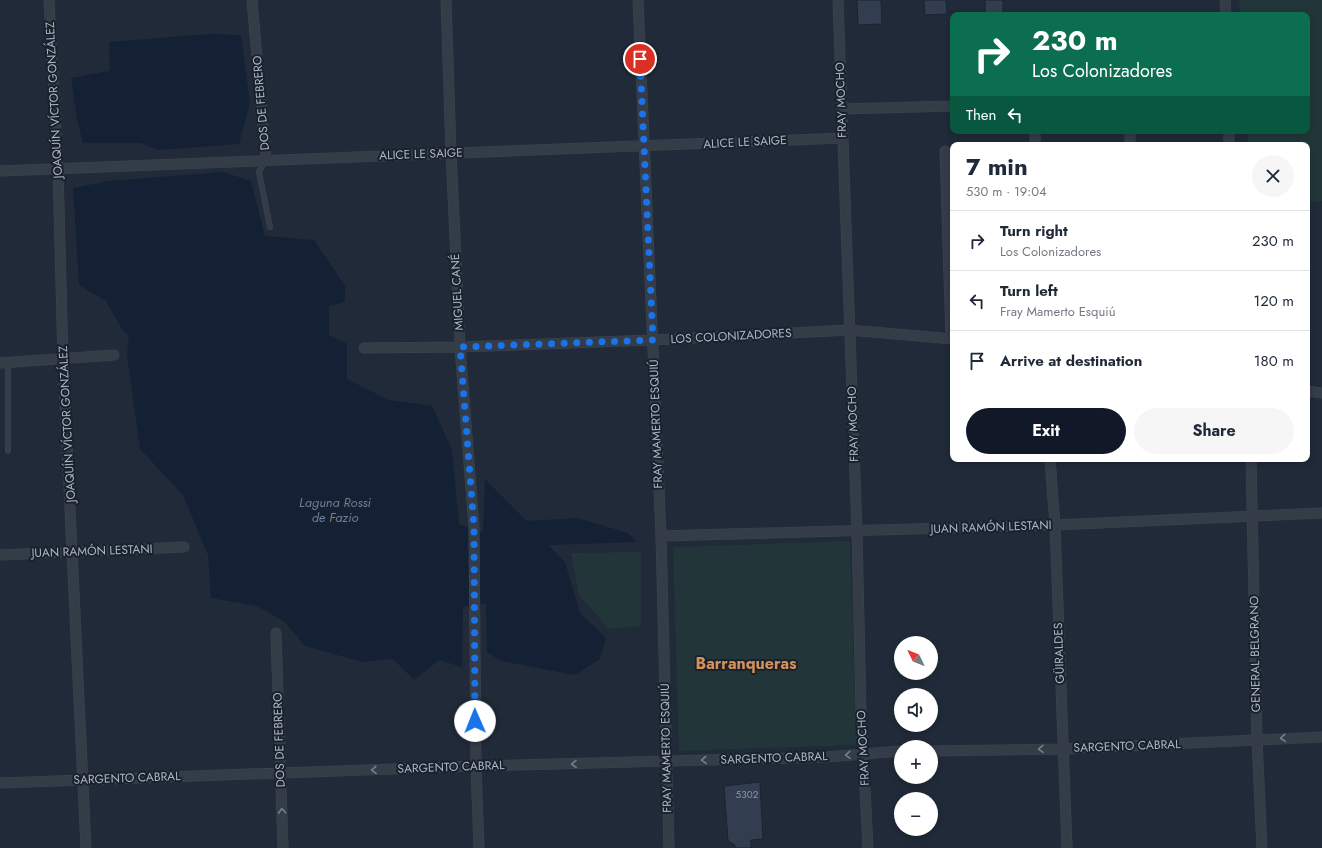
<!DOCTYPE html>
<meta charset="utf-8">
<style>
body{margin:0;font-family:Jost,sans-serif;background:#f6f6f7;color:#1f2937;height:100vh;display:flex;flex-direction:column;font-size:15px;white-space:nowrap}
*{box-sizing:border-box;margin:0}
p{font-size:13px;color:#747a83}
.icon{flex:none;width:22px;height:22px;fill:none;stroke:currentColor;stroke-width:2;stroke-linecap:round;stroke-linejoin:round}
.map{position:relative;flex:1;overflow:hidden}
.panel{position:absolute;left:950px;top:142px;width:360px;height:320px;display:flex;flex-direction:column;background:#fff;border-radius:8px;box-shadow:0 2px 6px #0003}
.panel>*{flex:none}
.top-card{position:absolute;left:950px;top:12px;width:360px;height:122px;border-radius:8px;box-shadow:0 2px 6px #0003;background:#0b6e4f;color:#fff;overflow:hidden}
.needle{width:26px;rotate:313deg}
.controls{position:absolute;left:894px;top:636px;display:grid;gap:8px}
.controls a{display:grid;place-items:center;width:44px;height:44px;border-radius:50%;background:#fff;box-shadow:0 2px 6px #0003;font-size:20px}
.pin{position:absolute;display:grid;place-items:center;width:34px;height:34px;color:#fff;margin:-17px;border:2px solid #fff;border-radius:50%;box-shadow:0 1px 4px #0007}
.me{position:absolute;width:44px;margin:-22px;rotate:359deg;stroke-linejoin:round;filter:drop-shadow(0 0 3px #0008)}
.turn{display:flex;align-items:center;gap:14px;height:84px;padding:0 16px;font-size:18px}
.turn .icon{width:52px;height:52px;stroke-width:2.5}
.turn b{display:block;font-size:28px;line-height:34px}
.then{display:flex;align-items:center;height:38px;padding:0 16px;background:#0003;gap:8px;font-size:15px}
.round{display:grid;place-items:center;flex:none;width:42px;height:42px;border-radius:21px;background:#f6f6f7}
.headline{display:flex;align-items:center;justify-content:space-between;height:68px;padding:0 16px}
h1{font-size:24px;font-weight:700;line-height:30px}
.action{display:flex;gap:8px;margin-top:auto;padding:8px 16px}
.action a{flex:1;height:46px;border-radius:24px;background:#111827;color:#fff;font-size:16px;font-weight:700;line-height:46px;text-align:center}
.action a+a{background:#f6f6f7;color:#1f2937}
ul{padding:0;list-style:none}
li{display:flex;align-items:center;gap:12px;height:60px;padding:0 16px;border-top:1px solid #e0e1e3}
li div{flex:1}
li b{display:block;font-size:15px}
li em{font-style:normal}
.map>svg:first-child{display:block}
</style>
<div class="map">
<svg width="1322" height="848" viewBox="0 0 1322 848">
<rect width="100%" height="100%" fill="#202a38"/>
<path fill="#223639" d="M1239 0H1322V201L1307 202V145H1248L1247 131H1307V15H1240Z
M850 541 856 745 679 751 673 547Z
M641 552V626L609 629 579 595 571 553Z"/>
<path fill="#142135" d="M209 34 241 35 250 103 239 144 157 150 141 143H83L77 120 71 78 110 71 109 42Z
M223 172 251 181 265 236 314 240 345 286V302L329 306V335L347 344V379L389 400 432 406 452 450 459 524 483 532 485 479 527 521 578 518 628 533 637 542 548 545 565 562 580 613 606 638 600 659 575 675 501 661 487 652 486 603 463 607 462 667 439 660 414 680 393 659 362 662 305 646 285 622 257 606 211 598 208 555 183 495 140 449 127 356 129 335 123 331 106 301 79 285 73 188 109 181Z"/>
<path fill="#323d4f" stroke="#1b232f" d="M857 0H881L882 24 858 25Z
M924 0H946L947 14 925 15Z
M985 0H1003V14L985 15Z
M760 782 763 839 751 840V848H735V845L728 841 724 786Z"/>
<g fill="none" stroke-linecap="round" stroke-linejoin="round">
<defs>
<path id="service" d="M265 161 259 172 270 227
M8 363V451"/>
<path id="minor" d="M49 0 58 169 63 360 86 848
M252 0 266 160
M446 0 451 152 460 347 474 527 476 766 479 848
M638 0 661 536 669 848
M838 0 857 532 861 713 868 848
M1225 0 1226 15
M841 109 953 106
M1035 131V145
M1130 131V145
M1229 131V145
M945 151 951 339
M0 171 843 138
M364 348 460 347 653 340 849 330 953 339
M0 363 114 355
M1307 391 1322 393
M1050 459 1055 525 1067 848
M1251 459 1257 740 1262 848
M661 536 1055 525 1322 513
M0 555 184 547
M276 633 283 848
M931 751 1062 749 1322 737
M0 783 476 766 827 757 901 751"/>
</defs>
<use href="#service" stroke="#3d4552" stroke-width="6"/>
<use href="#minor" stroke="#3d4552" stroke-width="11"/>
<use href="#service" stroke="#343c48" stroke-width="5"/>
<use href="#minor" stroke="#343c48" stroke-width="10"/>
</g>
<defs><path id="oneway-chevron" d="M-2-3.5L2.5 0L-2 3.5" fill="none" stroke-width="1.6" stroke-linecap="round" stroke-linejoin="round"/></defs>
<g stroke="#777f8d">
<use href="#oneway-chevron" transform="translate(1283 738) rotate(175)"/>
<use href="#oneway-chevron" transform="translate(1041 749) rotate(179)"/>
<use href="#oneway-chevron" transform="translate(848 755) rotate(176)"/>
<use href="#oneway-chevron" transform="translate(704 760) rotate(178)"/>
<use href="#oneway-chevron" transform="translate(574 764) rotate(179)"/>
<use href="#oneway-chevron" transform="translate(374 770) rotate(178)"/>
<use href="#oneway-chevron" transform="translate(282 811) rotate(-93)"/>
</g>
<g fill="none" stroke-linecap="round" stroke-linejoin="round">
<path stroke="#1a73e8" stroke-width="7" stroke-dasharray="0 12.6" d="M475 721 474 527 460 347 653 340 640 59"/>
</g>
<g text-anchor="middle" stroke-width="4" stroke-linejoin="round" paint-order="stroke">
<g font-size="10" fill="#8d96a6">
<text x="747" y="798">5302</text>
</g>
<g font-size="12" fill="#aeb6c5" stroke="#19212d">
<text transform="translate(54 100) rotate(-93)" y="4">JOAQUÍN VÍCTOR GONZÁLEZ</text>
<text transform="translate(841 100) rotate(-92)" y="4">FRAY MOCHO</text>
<text transform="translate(261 103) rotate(-95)" y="4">DOS DE FEBRERO</text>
<text transform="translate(745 142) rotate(-3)" y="4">ALICE LE SAIGE</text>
<text transform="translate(421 154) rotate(-2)" y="4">ALICE LE SAIGE</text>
<text transform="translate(457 292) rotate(-93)" y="4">MIGUEL CANÉ</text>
<text transform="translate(731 336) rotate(-3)" y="4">LOS COLONIZADORES</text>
<text transform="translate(67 424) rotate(-93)" y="4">JOAQUÍN VÍCTOR GONZÁLEZ</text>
<text transform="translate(656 424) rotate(-92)" y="4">FRAY MAMERTO ESQUIÚ</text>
<text transform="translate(853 424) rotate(-92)" y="4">FRAY MOCHO</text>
<text transform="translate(991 527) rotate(-2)" y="4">JUAN RAMÓN LESTANI</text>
<text transform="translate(92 551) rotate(-2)" y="4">JUAN RAMÓN LESTANI</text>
<text transform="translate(1059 653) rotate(-92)" y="4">GÜIRALDES</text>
<text transform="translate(1255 654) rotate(-91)" y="4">GENERAL BELGRANO</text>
<text transform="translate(279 740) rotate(-92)" y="4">DOS DE FEBRERO</text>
<text transform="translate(1127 746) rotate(-2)" y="4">SARGENTO CABRAL</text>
<text transform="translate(666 748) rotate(-91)" y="4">FRAY MAMERTO ESQUIÚ</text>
<text transform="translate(863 748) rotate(-93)" y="4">FRAY MOCHO</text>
<text transform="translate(774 758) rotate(-2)" y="4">SARGENTO CABRAL</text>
<text transform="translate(451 767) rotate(-2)" y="4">SARGENTO CABRAL</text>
<text transform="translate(127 778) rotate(-2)" y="4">SARGENTO CABRAL</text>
</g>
<g font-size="13" font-style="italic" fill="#667fa5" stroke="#19212d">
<text x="335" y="507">Laguna Rossi<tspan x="335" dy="15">de Fazio</tspan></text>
</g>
<g font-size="16" font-weight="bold" fill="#d4925a" stroke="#19212d">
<text x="746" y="669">Barranqueras</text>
</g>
</g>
</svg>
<div class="controls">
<a><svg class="needle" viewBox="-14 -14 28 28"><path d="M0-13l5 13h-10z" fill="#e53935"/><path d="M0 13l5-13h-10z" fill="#747a83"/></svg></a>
<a><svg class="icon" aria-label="sound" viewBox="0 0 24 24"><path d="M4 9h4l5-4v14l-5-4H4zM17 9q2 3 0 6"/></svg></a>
<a>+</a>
<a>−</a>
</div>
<div class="pin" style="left:640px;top:59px;background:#d93025"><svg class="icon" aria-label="arrive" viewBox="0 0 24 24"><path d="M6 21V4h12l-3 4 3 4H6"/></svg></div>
<svg class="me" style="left:475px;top:721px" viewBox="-20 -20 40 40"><circle r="19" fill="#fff"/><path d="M0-13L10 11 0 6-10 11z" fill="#1a73e8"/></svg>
<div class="top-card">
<div class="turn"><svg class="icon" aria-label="right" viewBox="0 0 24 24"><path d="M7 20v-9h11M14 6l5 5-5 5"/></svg><div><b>230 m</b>Los Colonizadores</div></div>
<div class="then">Then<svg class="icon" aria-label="left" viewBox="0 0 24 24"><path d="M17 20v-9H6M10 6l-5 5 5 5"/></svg></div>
</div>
<section class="panel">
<div class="headline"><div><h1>7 min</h1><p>530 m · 19:04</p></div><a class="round"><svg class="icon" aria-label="close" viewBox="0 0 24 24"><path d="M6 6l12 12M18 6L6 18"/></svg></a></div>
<ul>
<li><svg class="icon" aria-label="right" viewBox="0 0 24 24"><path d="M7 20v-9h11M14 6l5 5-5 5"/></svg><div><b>Turn right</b><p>Los Colonizadores</p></div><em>230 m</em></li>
<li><svg class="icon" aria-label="left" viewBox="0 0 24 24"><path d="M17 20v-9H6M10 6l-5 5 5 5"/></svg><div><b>Turn left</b><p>Fray Mamerto Esquiú</p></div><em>120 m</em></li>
<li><svg class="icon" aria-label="arrive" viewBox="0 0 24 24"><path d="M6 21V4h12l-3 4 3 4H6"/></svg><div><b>Arrive at destination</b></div><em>180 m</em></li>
</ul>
<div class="action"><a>Exit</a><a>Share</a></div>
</section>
</div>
